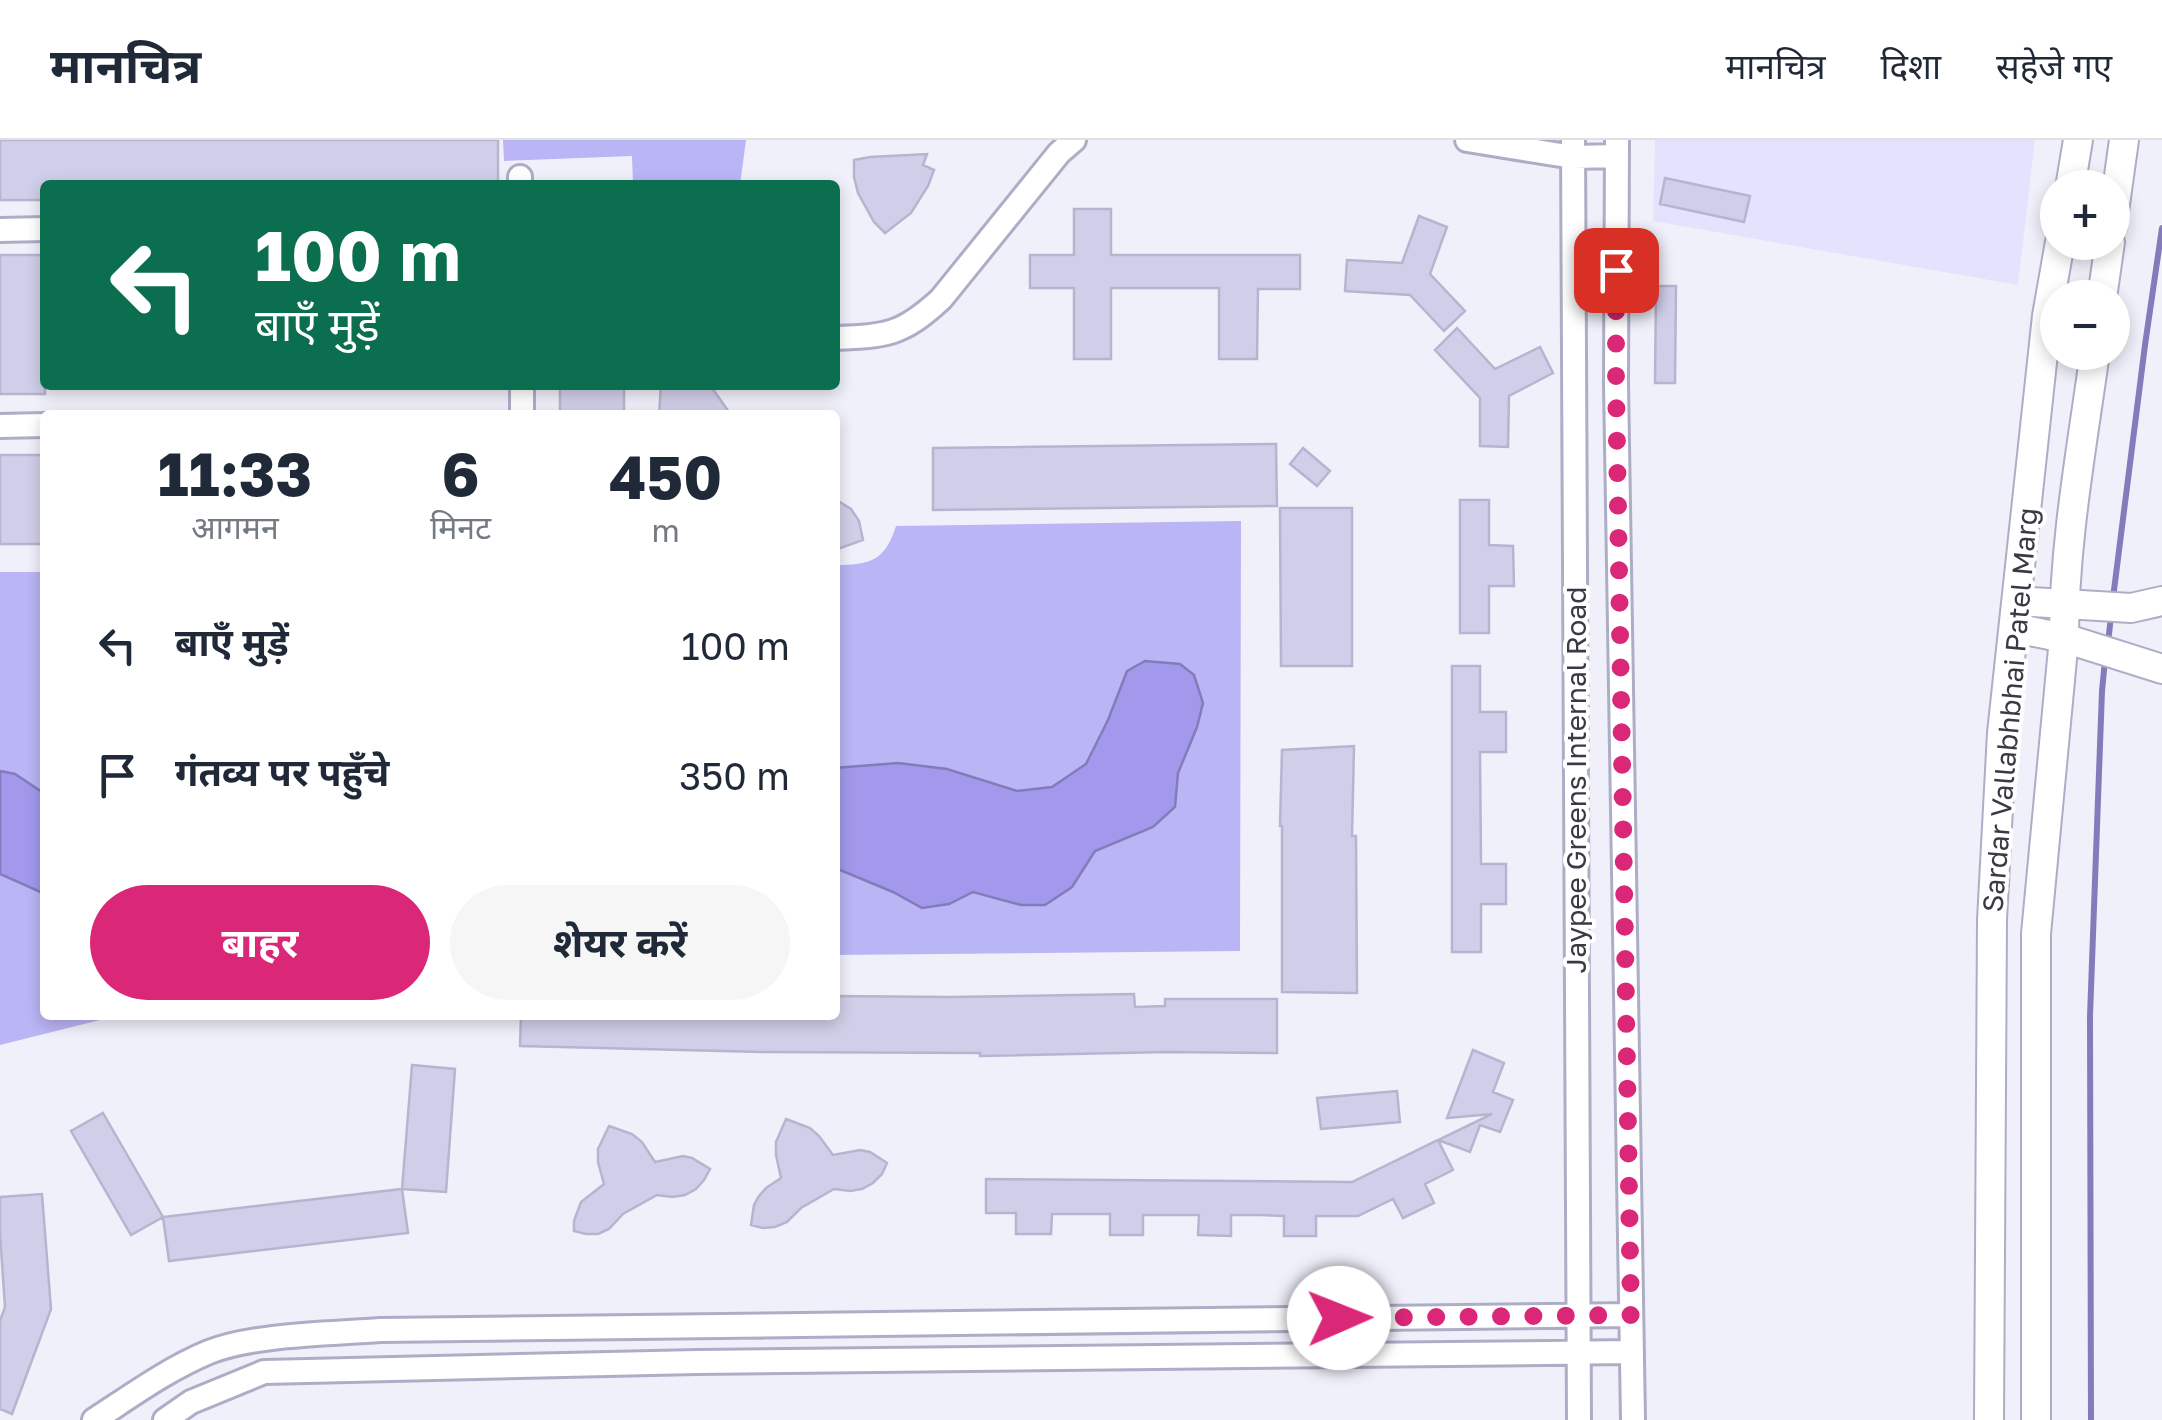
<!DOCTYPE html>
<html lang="hi">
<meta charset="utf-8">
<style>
body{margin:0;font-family:"Golos Text","Noto Sans Devanagari",sans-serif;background:#f6f6f7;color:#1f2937;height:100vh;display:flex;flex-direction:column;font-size:38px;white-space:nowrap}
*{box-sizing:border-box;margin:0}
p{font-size:32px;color:#747a83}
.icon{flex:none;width:55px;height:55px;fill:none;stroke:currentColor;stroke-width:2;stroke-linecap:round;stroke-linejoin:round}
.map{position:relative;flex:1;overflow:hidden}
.details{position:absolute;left:40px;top:270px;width:800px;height:610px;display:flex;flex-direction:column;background:#fff;border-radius:10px;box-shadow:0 5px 15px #0003}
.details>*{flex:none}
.hud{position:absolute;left:40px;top:40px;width:800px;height:210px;border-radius:10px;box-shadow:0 5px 15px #0003;background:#0b6e4f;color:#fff;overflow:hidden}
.fabs{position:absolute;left:2040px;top:30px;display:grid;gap:20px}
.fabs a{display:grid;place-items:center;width:90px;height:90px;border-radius:50%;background:#fff;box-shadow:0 5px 15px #0003;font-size:50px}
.pin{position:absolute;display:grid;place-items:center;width:85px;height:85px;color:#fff;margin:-42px;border-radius:20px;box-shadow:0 5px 15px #0006}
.me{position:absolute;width:110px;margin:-55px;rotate:89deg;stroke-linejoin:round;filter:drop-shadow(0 0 8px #0008)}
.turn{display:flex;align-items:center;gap:35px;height:210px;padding:0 50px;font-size:45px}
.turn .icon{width:130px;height:130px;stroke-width:2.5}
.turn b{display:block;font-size:70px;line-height:85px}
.eta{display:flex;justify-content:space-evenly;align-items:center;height:170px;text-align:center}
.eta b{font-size:60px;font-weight:700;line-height:70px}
.action{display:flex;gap:20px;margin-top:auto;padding:20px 50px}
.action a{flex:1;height:115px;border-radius:60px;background:#db2777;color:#fff;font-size:40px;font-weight:700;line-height:115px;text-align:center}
.action a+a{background:#f6f6f7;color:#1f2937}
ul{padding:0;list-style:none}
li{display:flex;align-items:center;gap:30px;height:130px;padding:0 50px}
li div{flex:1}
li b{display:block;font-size:38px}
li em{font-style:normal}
header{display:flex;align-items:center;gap:60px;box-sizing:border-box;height:140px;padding:0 50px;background:#fff;border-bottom:2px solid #e0e1e3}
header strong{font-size:48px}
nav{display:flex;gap:55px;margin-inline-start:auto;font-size:35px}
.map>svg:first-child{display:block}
</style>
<header>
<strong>मानचित्र</strong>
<nav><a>मानचित्र</a><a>दिशा</a><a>सहेजे गए</a></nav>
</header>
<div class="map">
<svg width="2162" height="1280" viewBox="0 0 2162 1280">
<rect width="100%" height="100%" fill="#f0f0fb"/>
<path fill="#e4e3fe" d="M1655 0H2035L2018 145 1653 81Z"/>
<path fill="#bab5f5" d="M503 0H746L740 45H633L632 16 504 21Z
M1241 381 1240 811 835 815V728L893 752 922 768 949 764 973 751 1021 765 1072 747 1095 711 1153 688 1175 667 1178 633 1197 587 1180 524 1145 521 1127 531 1108 580 1086 624 1052 647 1017 651 947 629 898 623 835 628V425C870 425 885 421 896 386Z
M0 432H45V654L15 634 0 631Z
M0 734 45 754V875H120L0 905Z"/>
<path fill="#a299ec" stroke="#837cba" stroke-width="2.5" d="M1145 521 1180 524 1194 535 1203 563 1197 587 1178 633 1175 667 1153 687 1095 711 1072 747 1045 765H1021L973 752 949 764 922 768 893 752 835 728V628L898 623 947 629 1017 651 1052 647 1086 624 1108 580 1127 531Z
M0 631 15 634 45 654V754L0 734Z"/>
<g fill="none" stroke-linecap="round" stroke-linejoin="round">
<path stroke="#837cba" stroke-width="6" d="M2113 458 2145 205 2162 88
M2108 503 2111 476
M2091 1280 2090 876 2102 551 2105 520"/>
</g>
<path fill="#d0cfe9" stroke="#b6b5cf" stroke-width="2.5" d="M0 0H498V45H45V60H0Z
M927 14 923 25 934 30 928 46 911 73 885 93 874 82 858 53 854 37V20L870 17Z
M1665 38 1750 56 1744 82 1660 64Z
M1074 69H1111V115H1300V149H1258L1257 219H1219V148H1111V219H1074V148H1030V115H1074Z
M1419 76 1447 87 1430 134 1465 171 1444 191 1410 155 1345 151 1347 120 1402 123Z
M0 115H45V254H0Z
M1656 146H1676L1675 243H1655Z
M1457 188 1495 229 1540 207 1553 233 1509 256 1508 307 1480 306V258L1435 210Z
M560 245H624V275H560Z
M661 245H710L731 275H659Z
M1276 304 1277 366 933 370V308Z
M1303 308 1330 331 1317 346 1290 324Z
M0 315H45V404H0Z
M835 359 851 369 859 381 863 400 835 410Z
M1460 360H1489V405L1513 406 1514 446H1489V493H1460Z
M1280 368H1352V526H1281Z
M1452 526H1480V572H1506V612H1480L1481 724H1506V764H1481V812H1452Z
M1354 606 1352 696H1356L1357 853 1282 852V686H1280L1282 610Z
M1134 854 1135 867 1165 866V859H1277V913L1166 912 980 916V913L762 912 520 906 521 875H835V856L949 857Z
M1473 910 1504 923 1493 952 1513 960 1500 992 1480 985 1470 1012 1438 1000 1492 974 1447 978Z
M412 925 455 929 446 1052 402 1049Z
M1397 951 1400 982 1321 989 1317 958Z
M103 973 163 1077 131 1095 71 991Z
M786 979 810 988 819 996 833 1015 860 1010 870 1012 887 1023 882 1034 873 1043 862 1049 850 1051 834 1049 801 1068 787 1082 775 1087 763 1088 751 1085 754 1065 759 1056 766 1048 781 1038 776 1015V1002Z
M609 986 632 994 642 1002 655 1022 683 1016 692 1018 710 1029 704 1040 696 1049 685 1055 672 1057 657 1055 623 1074 609 1089 598 1094H586L574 1091V1081L581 1062 604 1044 598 1022V1009Z
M1438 1000 1453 1030 1425 1044 1434 1063 1403 1078 1393 1059 1358 1076H1316V1096H1284V1076L1260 1075H1231V1096L1198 1095 1199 1075H1143V1095H1110V1074H1052L1051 1094H1016V1073H986V1039L1352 1042Z
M402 1049 408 1093 169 1121 163 1077Z
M42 1054 51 1169 12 1274 0 1269V1181L5 1167 0 1094V1057Z"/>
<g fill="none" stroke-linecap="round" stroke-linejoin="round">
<defs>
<path id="minor" d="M1467 0 1573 17 1617 16
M1573 0 1579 1280
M1617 0 1616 243 1633 1280
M520 37V45
M0 90 45 89
M835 198C887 196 902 195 941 159L1059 13 1074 0
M522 245V275
M0 286 45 285
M94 1280C131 1256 168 1229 209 1212 255 1194 330 1194 380 1190L1631 1175
M165 1280 191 1262 264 1232 697 1222 1632 1212"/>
<path id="tertiary" d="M2070 48 2078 0
M2112 86 2124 0
M2102 158 2110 102
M2017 461 2131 468 2162 461
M2015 488 2064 498 2162 529
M1989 1280 1992 780 2002 593 2047 176 2060 102
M2036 1280V794L2064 498C2064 402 2082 307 2095 212"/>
</defs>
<use href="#minor" stroke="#aeadc6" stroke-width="28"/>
<use href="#tertiary" stroke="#aeadc6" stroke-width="32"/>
<use href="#minor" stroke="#fff" stroke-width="22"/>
<use href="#tertiary" stroke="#fff" stroke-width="28"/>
</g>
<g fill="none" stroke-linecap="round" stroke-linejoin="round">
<path stroke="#db2777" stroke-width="18" stroke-dasharray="0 32.4" d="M1339 1178 1631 1175 1616 243V130"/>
</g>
<g text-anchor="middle" stroke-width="8" stroke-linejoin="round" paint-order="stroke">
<g font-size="28" fill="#3a3a44" stroke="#fff">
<text transform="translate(2010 570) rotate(-85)" y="10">Sardar Vallabhbhai Patel Marg</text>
<text transform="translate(1576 640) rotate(-90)" y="10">Jaypee Greens Internal Road</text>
</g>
</g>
</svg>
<div class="fabs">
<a>+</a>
<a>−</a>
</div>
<div class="pin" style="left:1616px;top:130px;background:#d93025"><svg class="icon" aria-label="arrive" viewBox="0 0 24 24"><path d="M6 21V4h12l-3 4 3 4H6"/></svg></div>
<svg class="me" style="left:1339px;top:1178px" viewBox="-20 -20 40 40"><circle r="19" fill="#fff"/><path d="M0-13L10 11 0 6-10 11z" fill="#db2777"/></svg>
<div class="hud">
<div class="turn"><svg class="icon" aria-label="left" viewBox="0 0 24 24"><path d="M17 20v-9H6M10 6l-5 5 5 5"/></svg><div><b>100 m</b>बाएँ मुड़ें</div></div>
</div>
<section class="details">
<div class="eta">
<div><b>11:33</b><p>आगमन</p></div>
<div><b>6</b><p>मिनट</p></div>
<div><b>450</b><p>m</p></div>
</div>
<ul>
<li><svg class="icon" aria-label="left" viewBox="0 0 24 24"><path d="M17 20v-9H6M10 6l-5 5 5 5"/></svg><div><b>बाएँ मुड़ें</b></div><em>100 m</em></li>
<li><svg class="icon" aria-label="arrive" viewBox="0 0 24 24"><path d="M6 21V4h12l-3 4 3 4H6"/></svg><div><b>गंतव्य पर पहुँचे</b></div><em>350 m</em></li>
</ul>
<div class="action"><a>बाहर</a><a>शेयर करें</a></div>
</section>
</div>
